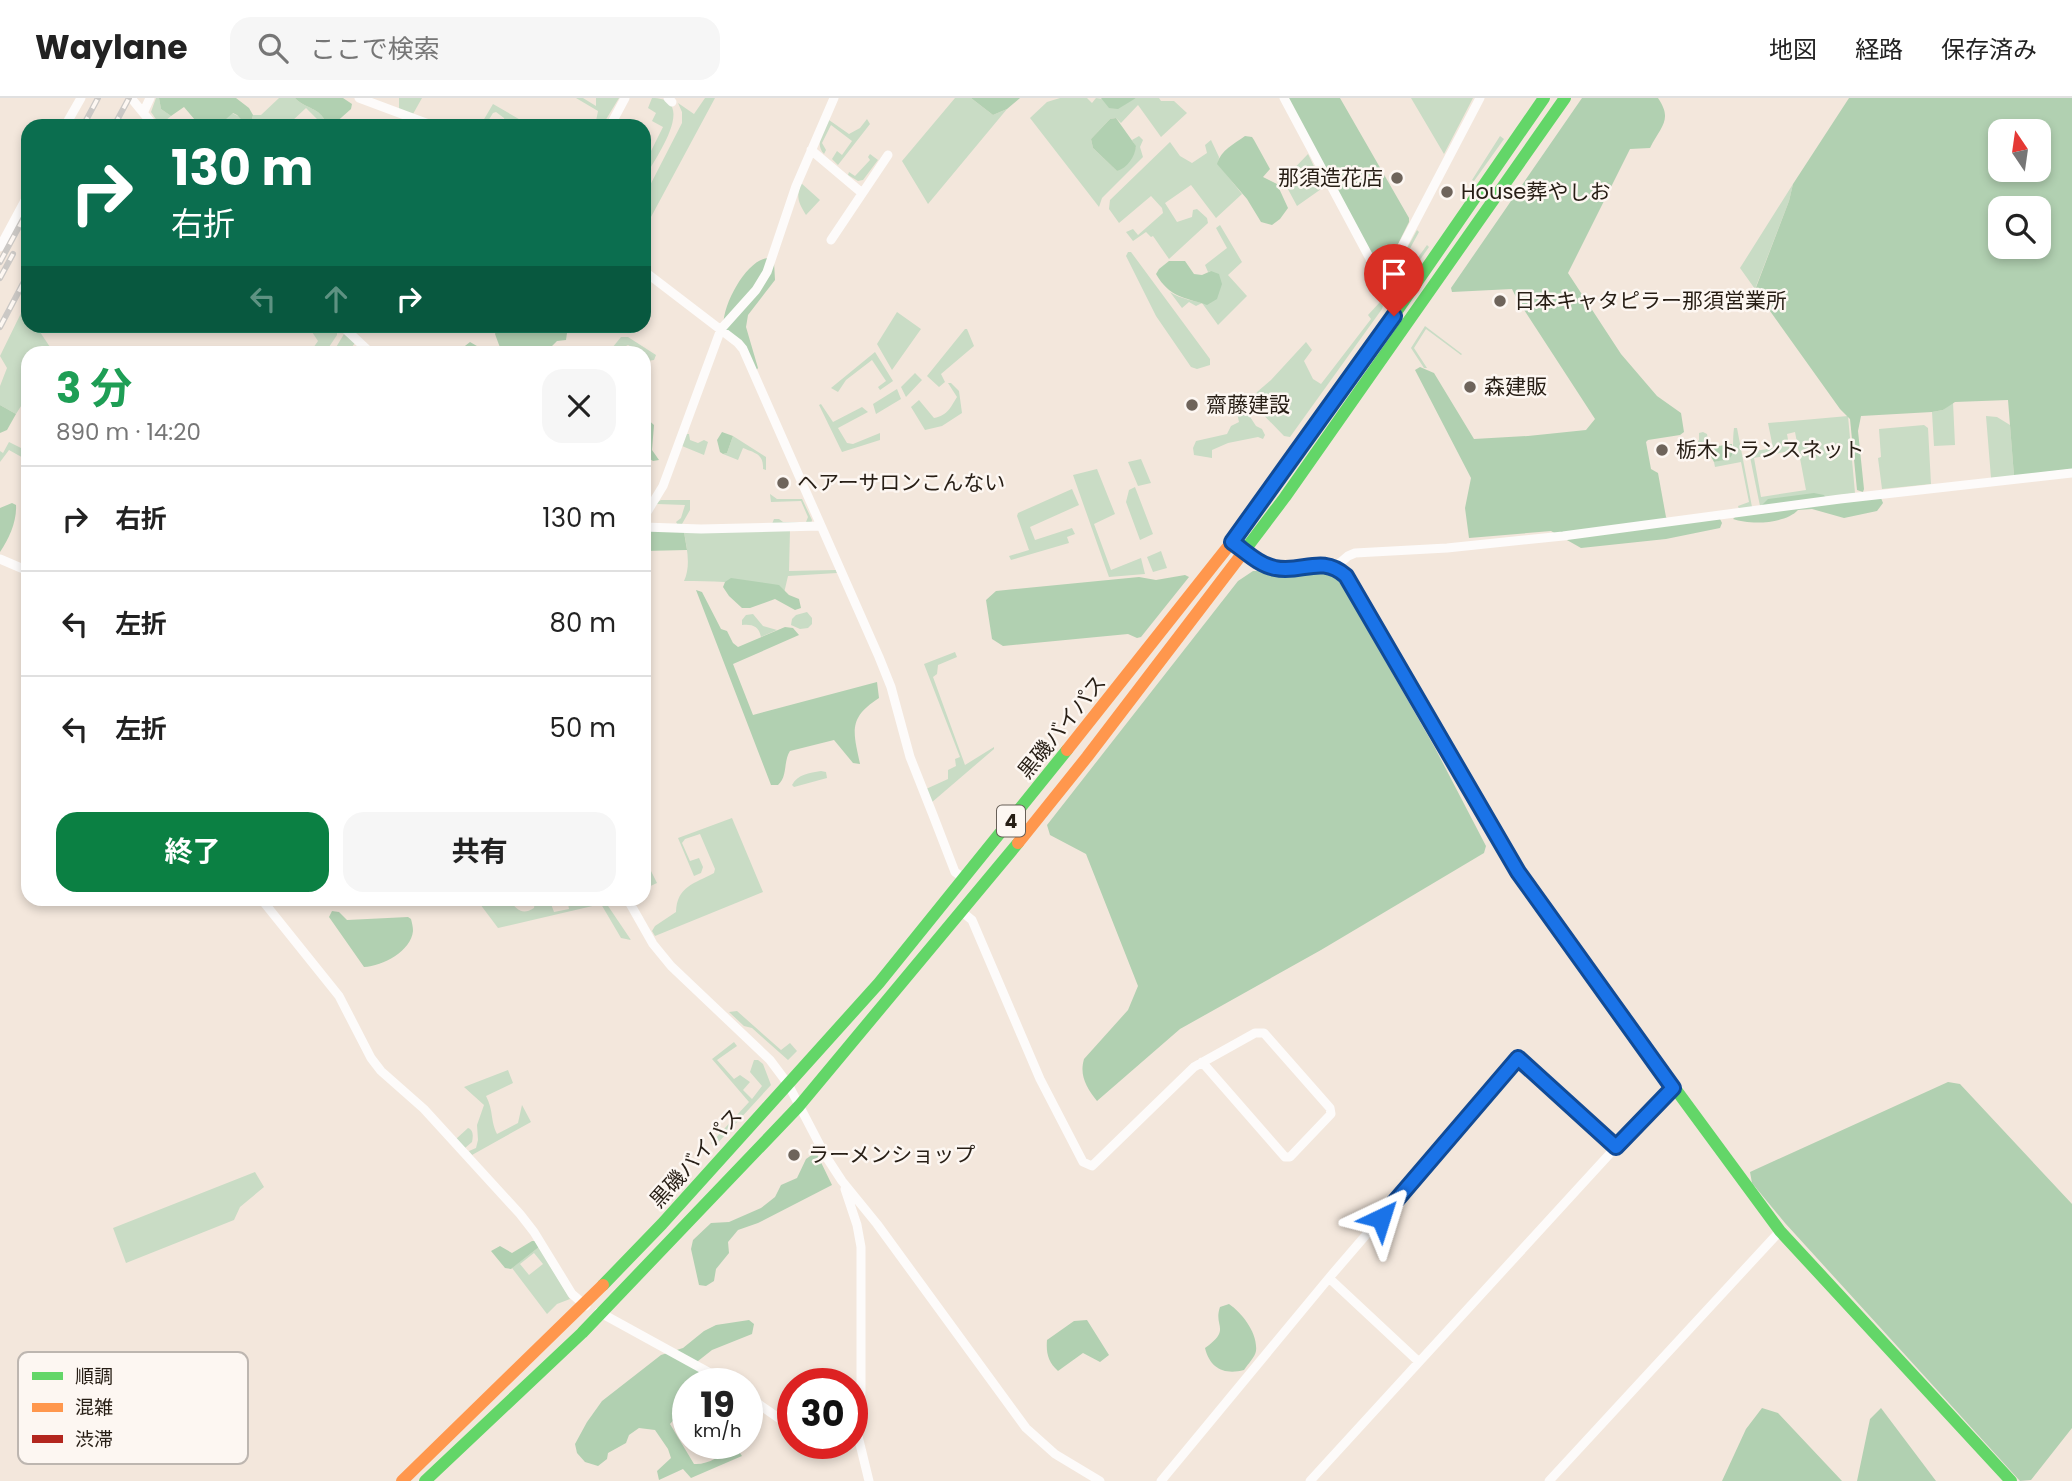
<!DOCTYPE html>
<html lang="ja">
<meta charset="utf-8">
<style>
body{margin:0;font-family:Poppins,"Noto Sans JP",sans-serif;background:#f6f6f6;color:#222;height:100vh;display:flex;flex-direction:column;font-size:26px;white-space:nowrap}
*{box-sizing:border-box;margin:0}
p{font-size:23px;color:#767676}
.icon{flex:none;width:38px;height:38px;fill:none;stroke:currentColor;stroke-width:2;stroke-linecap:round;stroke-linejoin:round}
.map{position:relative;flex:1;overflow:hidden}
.sheet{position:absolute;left:21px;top:248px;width:630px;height:560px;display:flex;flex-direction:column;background:#fff;border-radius:21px;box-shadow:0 4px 10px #0003}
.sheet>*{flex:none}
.hud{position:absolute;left:21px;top:21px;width:630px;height:214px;border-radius:21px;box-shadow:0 4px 10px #0003;background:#0b6e4f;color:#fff;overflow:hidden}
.needle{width:46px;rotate:347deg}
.fabs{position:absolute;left:1988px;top:21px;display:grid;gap:14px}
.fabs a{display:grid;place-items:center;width:63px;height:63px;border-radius:14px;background:#fff;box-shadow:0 4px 10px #0003;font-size:35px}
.speed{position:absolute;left:672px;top:1270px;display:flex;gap:14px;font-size:35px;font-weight:700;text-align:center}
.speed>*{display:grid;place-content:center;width:91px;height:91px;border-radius:50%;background:#fff;box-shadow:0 4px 10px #0003;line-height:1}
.speed small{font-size:18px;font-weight:400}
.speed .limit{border:10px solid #d22;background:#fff;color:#111}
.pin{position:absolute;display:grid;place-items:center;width:60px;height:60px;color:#fff;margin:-72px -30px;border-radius:50% 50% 50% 0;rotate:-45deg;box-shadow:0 0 7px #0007}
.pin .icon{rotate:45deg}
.me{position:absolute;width:77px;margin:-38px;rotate:41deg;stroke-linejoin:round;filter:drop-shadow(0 0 5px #0008)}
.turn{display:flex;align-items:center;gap:24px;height:147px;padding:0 35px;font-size:32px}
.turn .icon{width:91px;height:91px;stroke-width:2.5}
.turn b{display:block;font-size:49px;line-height:60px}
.lanes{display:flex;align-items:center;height:66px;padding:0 35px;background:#0003;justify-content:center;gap:35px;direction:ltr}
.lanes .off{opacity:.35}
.round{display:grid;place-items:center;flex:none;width:74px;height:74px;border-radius:21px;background:#f6f6f6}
.summary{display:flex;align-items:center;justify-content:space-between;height:119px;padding:0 35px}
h1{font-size:42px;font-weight:700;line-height:52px;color:#1e9e55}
.primary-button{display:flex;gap:14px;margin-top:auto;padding:14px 35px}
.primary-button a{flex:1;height:80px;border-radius:21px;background:#0b8043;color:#fff;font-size:28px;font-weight:700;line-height:80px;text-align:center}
.primary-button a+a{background:#f6f6f6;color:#222}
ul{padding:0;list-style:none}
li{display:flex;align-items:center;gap:21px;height:105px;padding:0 35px;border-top:2px solid #e0e0e0}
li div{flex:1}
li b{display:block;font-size:26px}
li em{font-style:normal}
header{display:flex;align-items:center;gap:42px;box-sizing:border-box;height:98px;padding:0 35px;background:#fff;border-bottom:2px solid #e0e0e0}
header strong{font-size:33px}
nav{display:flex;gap:38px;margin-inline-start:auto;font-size:24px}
.search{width:490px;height:63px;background:#f6f6f6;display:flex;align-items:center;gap:18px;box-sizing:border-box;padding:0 24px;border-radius:21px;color:#767676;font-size:26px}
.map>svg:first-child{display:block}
</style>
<header>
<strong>Waylane</strong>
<div class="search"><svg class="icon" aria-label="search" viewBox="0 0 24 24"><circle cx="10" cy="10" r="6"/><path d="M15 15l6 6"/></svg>ここで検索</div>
<nav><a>地図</a><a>経路</a><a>保存済み</a></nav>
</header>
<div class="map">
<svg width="2072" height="1383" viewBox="0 0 2072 1383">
<rect width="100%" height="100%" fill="#f3e7dc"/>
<path fill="#c9dcc5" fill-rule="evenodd" d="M156 0H159L161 11 171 18 160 27 151 14Z
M279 0H295C305 11 320 9 326 25L333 27 312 28 318 22 306 10 291 24 295 28H218L232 15 251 25 253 17H261Z
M399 0H422L413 16 399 11Z
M576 0H583L596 8V0H619L602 28H592L596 23 598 13Z
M652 0C700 0 654 62 644 81V67L663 29 652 23 656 15 648 10Z
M705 0H715L644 132V99L682 25V14L678 5 694 16Z
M955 0H971L993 17 1007 11 928 106 902 63Z
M1060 0H1087L1092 5 1096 0 1126 4 1136 0H1159L1161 3H1174L1187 15 1161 39 1138 7 1121 25 1116 20 1110 21 1091 41 1093 50 1117 73 1136 49 1132 42 1139 38 1143 42 1140 49 1143 59 1102 100 1099 109 1030 20 1047 4Z
M1411 0H1473L1444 56Z
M493 6 524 24 522 28H505L504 20 496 14 493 15 485 28H480Z
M867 21 870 26 838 67 832 61 837 53 842 57 852 43 831 27 822 45 826 52 824 56C814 45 824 33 829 22L849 36 860 30Z
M1500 38 1504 41 1474 83 1472 82Z
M1211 42 1219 59 1218 66 1242 96 1216 120 1191 87 1165 105 1177 124 1192 119 1193 112 1197 111 1207 120 1208 125 1169 161 1153 138 1151 139 1146 134 1133 143 1126 134 1133 131 1138 137 1163 115 1162 110 1151 98 1119 125 1109 111 1110 102 1170 44 1180 58 1192 65 1207 55 1205 47Z
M870 56 878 62 863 82 858 83 848 77 849 74 855 78 870 62 868 59Z
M1308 56 1324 89 1297 108 1283 82Z
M801 85 820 102 806 117C798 104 796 99 801 85Z
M1793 86 1789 103 1755 191 1740 170Z
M1220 127 1242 164 1228 177 1247 198 1218 227 1202 205 1196 208 1189 204 1182 210 1170 194C1181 201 1194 203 1207 206L1211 173 1208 174 1205 167 1227 150 1216 130Z
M1417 132 1419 134 1395 178 1401 183 1427 147 1429 149 1403 186H1399L1392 178Z
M1128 154H1131L1210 261V267L1197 271 1191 269 1156 218 1126 158Z
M1380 204 1383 208 1382 211 1290 339 1284 338 1252 305 1257 294 1271 282 1306 244 1312 252 1304 263 1313 281 1321 286 1371 221 1368 217Z
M24 209 28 215V228H36L54 255 28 256V297L16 316 0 307V288L7 270 0 258Z
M897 214 921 231 892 272 877 246Z
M308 228H333L337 231V237L325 255H314L311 253 318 243Z
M1425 228 1462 256 1461 257 1426 231 1414 250 1427 270H1424L1411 250Z
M965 231H967L974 248 941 276 945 284 939 289 927 278Z
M344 236 355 245 347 255 332 256Z
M621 239H628L656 257 654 262 647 263 644 256 628 247 622 250 619 255H608Z
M875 254 893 283 880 292 878 289 886 283 872 262 846 282 838 294 831 290Z
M915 275 922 282 906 299 901 289Z
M948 285H951L959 293 962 315 942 328 925 332 911 309 919 302 934 320C948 317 950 310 957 299Z
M897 291 901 301 876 316 873 306Z
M1953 304 1955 347 1934 348 1932 314 1943 312Z
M821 306 833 324 862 309 868 314 838 330 847 345 853 346 880 335V342L842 354 819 307Z
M1243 308 1256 328 1262 331 1265 337 1263 341 1258 339 1228 345 1212 352V360L1194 357 1193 350 1196 343 1227 336 1231 328 1239 324 1236 311Z
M1848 318 1855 395 1760 408 1749 354 1773 350 1768 325ZM1795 334 1806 392 1761 399 1754 360 1790 353 1787 336Z
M1986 318 1997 319 2010 327 2014 378 1991 380Z
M1924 327 1928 330 1931 386 1882 391 1878 360 1881 359 1879 331Z
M1734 330H1737L1752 409 1739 411 1738 408 1749 404 1741 364 1715 369 1714 364C1739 359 1731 353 1734 330Z
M1703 334 1707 336 1709 350 1707 355 1700 356 1696 346 1699 342V335Z
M686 336H689L690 342 698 345 704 342 708 344 704 357 682 348Z
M733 338 766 359V372L763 371C764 356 755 355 743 350L738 362 723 356 727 355Z
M9 344 27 353V362L9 352 0 364V353L3 355Z
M1141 361 1151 385 1138 388 1128 364Z
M1097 371 1115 416 1094 426 1111 472 1141 460 1145 476 1109 479 1073 377Z
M1135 389 1153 436 1140 442 1126 404 1129 392Z
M1072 391 1079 407 1030 429 1035 442 1072 430 1075 436 1067 439 1069 445 1011 462 1009 458 1029 452 1017 418 1018 415Z
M770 396 777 401H802L812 422 811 426H772L774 421H779L783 424H806L808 419 801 403 771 404Z
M661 402H690V412L682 426 678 427 676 424 681 420 685 407 657 406 648 419 649 427 645 426 644 423 657 404Z
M790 432 789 473 836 472 837 475 788 478 784 495C752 484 718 483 684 483 691 468 687 451 684 434Z
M1161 453 1167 470 1153 474 1147 459Z
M807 514 812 520V526L808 530 800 531 791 527 792 521 796 517Z
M753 516 763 528 777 532 761 539C759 528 752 526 742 527V522L746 517Z
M955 554 957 559 938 567 937 576 933 579 965 667 994 649V651L931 705 926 691 948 681V672L956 668 955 661 960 659 924 566Z
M821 673 826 674 827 680 794 689 792 687C798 676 809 675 821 673Z
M732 720 763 794 655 838 652 833 655 828 676 814C677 788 694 786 714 775L715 771 700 736 685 741 682 745 690 763 699 760 703 769 701 775 694 778 678 740Z
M644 759 657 785 644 791Z
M477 802H510C516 811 522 818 534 810L535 802H541L544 808 551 806 554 814 569 811 568 806 574 802H579L581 807 604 802 631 842 621 840 601 806 498 830Z
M737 913 781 952 790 945 797 953 788 962 752 930 744 928 729 914Z
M734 944 737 948 717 962 734 981 740 977 750 984 743 992 752 1001 762 988 750 974 754 962H758L763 966 771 987 715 1048 711 1045 749 1004 712 961Z
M508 972 513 985 486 998C494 1014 490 1021 497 1036L518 1025 522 1007 531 1024 472 1057 469 1053 476 1050 478 1042 477 1027 484 1007 464 989Z
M468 1030C474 1032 473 1039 472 1044L465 1050 456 1041Z
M255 1074 264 1089 240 1109 234 1122 126 1165 113 1130Z
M539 1149 570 1201 557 1206 547 1216 512 1170ZM534 1155 543 1166 529 1177 520 1166Z"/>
<path fill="#b1d0b1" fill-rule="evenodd" d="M159 0H236L249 10 253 17 251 25 247 27 237 17 233 15 218 28H188L195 22 184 9 171 18 161 11Z
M295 0H343L352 6 351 11 333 27 326 25C320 9 305 11 295 0Z
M971 0H1020L1007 11 993 17Z
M1101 0H1136L1118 11 1109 10Z
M1288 0H1340L1409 120V124L1389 164 1381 166 1375 162Z
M1582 0H1658C1673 22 1661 28 1650 50L1630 51 1568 175 1621 256 1657 298 1681 315 1684 334 1680 337 1648 342 1646 344 1651 371 1658 375 1666 419 1671 426 1720 421 1722 425 1720 430 1666 441 1581 450 1551 433 1469 440 1465 410 1471 380 1415 272 1420 269 1434 275 1474 341 1528 338 1586 332 1595 321 1517 201 1512 191 1452 194 1451 190Z
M1849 0H2072V371L2014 378 2008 302 1955 304 1943 312 1932 314 1861 318 1858 333 1864 391 1863 394 1857 392 1850 321 1840 311 1755 192 1789 103 1793 86ZM2000 33H2039V72H2000ZM2000 110H2039V149H2000Z
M1116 20 1136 48C1135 59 1127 70 1117 73L1093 50 1091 41 1110 21Z
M1245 38 1252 39 1254 42 1270 71 1263 79 1277 86 1288 110 1280 121 1272 127 1261 124 1247 101 1217 66C1221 52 1234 46 1245 38Z
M768 160 774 164 775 182 748 217 746 229 758 270 755 274 724 232C719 212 746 161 768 160Z
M1169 163H1185L1194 176 1202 177 1211 173 1219 176 1222 186 1217 201 1207 207C1184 199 1170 200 1156 176L1159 171Z
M498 228H560L567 235 566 242 557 243 545 255H502L495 236Z
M470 244 489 255H456Z
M0 307 16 316 7 332 0 335Z
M644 318 654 327 652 352 659 362 653 363 644 357Z
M722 334 733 338 727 355 723 356 720 354 717 342Z
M1732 346V357L1729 361 1714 364 1709 355 1712 349Z
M1814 395 1824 397 1829 405 1881 400 1883 405 1877 413 1844 420 1812 411 1798 412C1785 426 1750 427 1733 421L1735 419 1761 408 1768 401Z
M12 405 16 407C17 423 9 441 0 454V410Z
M644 431 684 434 687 452 644 453Z
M1253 473 1323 474 1338 480 1435 650 1486 748 1484 755 1321 852 1180 931 1097 1003C1087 990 1079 978 1084 961L1128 912 1138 888 1086 756 1050 737 1047 727 1238 483Z
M1185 477 1189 479 1141 539 1137 540 1128 536 1003 548 992 541 986 502 996 493 1139 479 1156 482Z
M731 480 779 487 789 497 799 501 801 510 795 512 775 501 750 510H742L729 498 723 489 725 484Z
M696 492 702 494 721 531 727 533 733 545 738 549 785 529 793 530 799 537 733 566 753 617 877 584 879 600C848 620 853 633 860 666L853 665 834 642 790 653C783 664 788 678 778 687H771Z
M332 813 339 814 347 822 408 819 411 821C412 825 413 829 413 833 411 853 383 868 364 869L329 819Z
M1948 984 1960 986 2072 1106V1330L2031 1382 2020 1383 1785 1125 1752 1085 1750 1074Z
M816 1054 832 1087 758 1125 738 1132 728 1144 729 1155 716 1171 714 1183 706 1188 699 1187 691 1151 693 1142 711 1125 729 1124 761 1110 775 1099 781 1087 797 1080 806 1061Z
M532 1143H535L539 1149 511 1171 505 1170 491 1153 500 1148 512 1155Z
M1229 1206C1242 1215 1258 1235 1256 1253 1255 1259 1248 1266 1244 1272 1225 1277 1210 1271 1205 1250 1232 1231 1213 1229 1220 1209Z
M749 1222 754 1226 752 1236 712 1252 693 1267 721 1286H688V1306L670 1326 694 1366C708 1367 721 1358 731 1349L737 1351 742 1358 691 1380 683 1371 659 1382 657 1373 671 1360 668 1351 655 1332 639 1330 629 1337 626 1345 608 1355 607 1361 598 1368 585 1364 577 1355 575 1346 587 1324 602 1303 661 1257 683 1250 704 1233 716 1227Z
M1087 1222 1109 1257 1100 1264 1083 1255 1058 1273C1048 1264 1046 1255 1047 1242L1074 1223Z
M1762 1310 1778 1315 1842 1383H1722L1746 1331Z
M1881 1310 1936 1383H1857L1870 1321Z"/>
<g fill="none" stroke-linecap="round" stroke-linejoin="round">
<path stroke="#fdfbfa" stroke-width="9" d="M131 0 154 28
M359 0 434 28
M668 0 672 4
M1284 0 1383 185 1403 207
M144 13 150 0
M65 28 81 0
M610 28 625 0
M811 52 862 95
M831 142 888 57
M0 149 28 97
M644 173 738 245 743 251 879 559 891 589 910 659 933 717 955 774 965 781
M1383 185 1480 0
M342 228 372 256
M644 419 663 388 721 231 756 192 767 174 796 88 834 0
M644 429 701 431 820 428
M0 461 28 473
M1334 470 1348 458 1355 455 1447 450 1563 438 1840 401 2072 375
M262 802 339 898 371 960 381 973 424 1011 520 1116 534 1134 572 1196 586 1208
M628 802 653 846 671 868 770 962 788 986 825 1057 842 1083 877 1126 1026 1330 1055 1356 1100 1383
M962 814 972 822 1040 981 1083 1064 1092 1068 1194 969 1255 935H1264L1330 1010 1331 1016 1290 1059H1285L1202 964
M845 1091 857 1127 861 1149V1293L858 1338 869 1383
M1329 1180 1419 1264
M599 1214 730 1286
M747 1298 780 1321 793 1326
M1161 1383 1329 1180 1518 960 1616 1049
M1310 1383 1616 1049 1673 990
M1549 1383 1780 1133"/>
<path stroke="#63d668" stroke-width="12" d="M1352 278 1544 0
M1245 452 1285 399 1565 0
M1607 898 1780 1133 2011 1383
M603 1187 662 1126 879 885 1067 652
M425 1383 582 1235 799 1008 1018 745"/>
<path stroke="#ff974d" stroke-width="12" d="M1404 579 1518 774 1607 898
M1067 652 1242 431 1352 278
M1018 745 1087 659 1245 452
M402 1383 603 1187"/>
<path stroke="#b3261e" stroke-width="12" d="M1238 448C1248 456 1258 465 1271 469 1299 477 1318 458 1346 478L1404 579"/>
<defs>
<path id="rail" d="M83 28 98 0
M114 28 129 0
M0 164 28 112
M0 180 13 156
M0 229 28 176"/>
</defs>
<use href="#rail" stroke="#cbc8c5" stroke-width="6"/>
<use href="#rail" stroke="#fdf7f2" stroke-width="3.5" stroke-dasharray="10" stroke-linecap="butt"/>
</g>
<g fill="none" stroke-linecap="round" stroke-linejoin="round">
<defs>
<path id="route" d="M1381 1120 1518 960 1616 1049 1673 990 1518 774 1346 478C1321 456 1302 476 1275 470 1259 467 1245 453 1232 444L1394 218"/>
</defs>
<use href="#route" stroke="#114b97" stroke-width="18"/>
<use href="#route" stroke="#1a73e8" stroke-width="12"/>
</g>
<g fill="#6e645b" stroke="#fdf7f2" stroke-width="2.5">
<circle cx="1397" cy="80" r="7"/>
<circle cx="1447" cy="94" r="7"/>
<circle cx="1500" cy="203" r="7"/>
<circle cx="1470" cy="289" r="7"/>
<circle cx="1192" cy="307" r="7"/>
<circle cx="1662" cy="352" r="7"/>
<circle cx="783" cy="385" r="7"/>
<circle cx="794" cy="1057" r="7"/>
</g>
<g text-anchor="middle" stroke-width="5" stroke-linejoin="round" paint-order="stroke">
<rect fill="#fdf7f2" stroke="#675f57" stroke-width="2" x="997" y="707.5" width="28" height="31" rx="5"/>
<g font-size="19" font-weight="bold" fill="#271e15">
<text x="1011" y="730">4</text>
</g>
<g font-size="21" fill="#271e15" stroke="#fdf7f2" text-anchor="start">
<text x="1383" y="87" text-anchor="end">那須造花店</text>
<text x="1461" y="101">House葬やしお</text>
<text x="1514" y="210">日本キャタピラー那須営業所</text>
<text x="1484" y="296">森建販</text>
<text x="1206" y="314">齋藤建設</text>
<text x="1676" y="359">栃木トランスネット</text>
<text x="797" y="392">ヘアーサロンこんない</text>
<text x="808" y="1064">ラーメンショップ</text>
</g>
<g font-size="21" fill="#271e15" stroke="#fdf7f2">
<text transform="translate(1062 629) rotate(-51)" y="7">黒磯バイパス</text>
<text transform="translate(696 1060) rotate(-48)" y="7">黒磯バイパス</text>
</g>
</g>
<rect x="18" y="1254" width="230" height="112" rx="10" fill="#fdf7f2" stroke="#bdb6b0" stroke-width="2"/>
<rect x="32" y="1274" width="31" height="8" fill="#63d668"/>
<rect x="32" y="1305" width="31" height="9" fill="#ff974d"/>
<rect x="32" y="1337" width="31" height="8" fill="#b3261e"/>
<g font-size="19" fill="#271e15">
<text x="75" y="1285">順調</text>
<text x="75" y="1316">混雑</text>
<text x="75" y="1348">渋滞</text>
</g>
</svg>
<div class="fabs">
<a><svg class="needle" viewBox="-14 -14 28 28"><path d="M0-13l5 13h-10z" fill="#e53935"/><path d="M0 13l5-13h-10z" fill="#767676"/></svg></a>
<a><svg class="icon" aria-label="search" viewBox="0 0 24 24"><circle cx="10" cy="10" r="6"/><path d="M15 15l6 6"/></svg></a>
</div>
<div class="speed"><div>19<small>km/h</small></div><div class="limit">30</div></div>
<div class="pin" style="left:1394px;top:218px;background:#d93025"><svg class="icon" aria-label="arrive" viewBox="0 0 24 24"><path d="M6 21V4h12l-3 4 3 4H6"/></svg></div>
<svg class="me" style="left:1381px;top:1120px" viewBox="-20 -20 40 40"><path d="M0-17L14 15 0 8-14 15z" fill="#1a73e8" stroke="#fff" stroke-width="4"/></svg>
<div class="hud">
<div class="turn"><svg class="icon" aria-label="right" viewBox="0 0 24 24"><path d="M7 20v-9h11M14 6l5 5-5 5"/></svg><div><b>130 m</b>右折</div></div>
<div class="lanes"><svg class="icon off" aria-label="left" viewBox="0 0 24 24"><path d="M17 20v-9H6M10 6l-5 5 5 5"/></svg><svg class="icon off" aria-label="ahead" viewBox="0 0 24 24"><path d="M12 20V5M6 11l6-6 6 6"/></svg><svg class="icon" aria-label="right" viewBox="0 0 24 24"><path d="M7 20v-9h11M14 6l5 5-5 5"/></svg></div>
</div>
<section class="sheet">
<div class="summary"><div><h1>3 分</h1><p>890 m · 14:20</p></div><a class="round"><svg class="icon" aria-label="close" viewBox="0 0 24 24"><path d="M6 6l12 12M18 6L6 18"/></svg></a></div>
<ul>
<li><svg class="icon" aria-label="right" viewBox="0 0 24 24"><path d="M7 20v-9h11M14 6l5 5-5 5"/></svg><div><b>右折</b></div><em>130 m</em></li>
<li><svg class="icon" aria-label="left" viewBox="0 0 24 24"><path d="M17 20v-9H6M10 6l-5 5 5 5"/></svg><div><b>左折</b></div><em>80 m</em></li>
<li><svg class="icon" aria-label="left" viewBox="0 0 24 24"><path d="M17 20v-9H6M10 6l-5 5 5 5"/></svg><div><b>左折</b></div><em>50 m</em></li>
</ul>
<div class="primary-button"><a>終了</a><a>共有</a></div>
</section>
</div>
